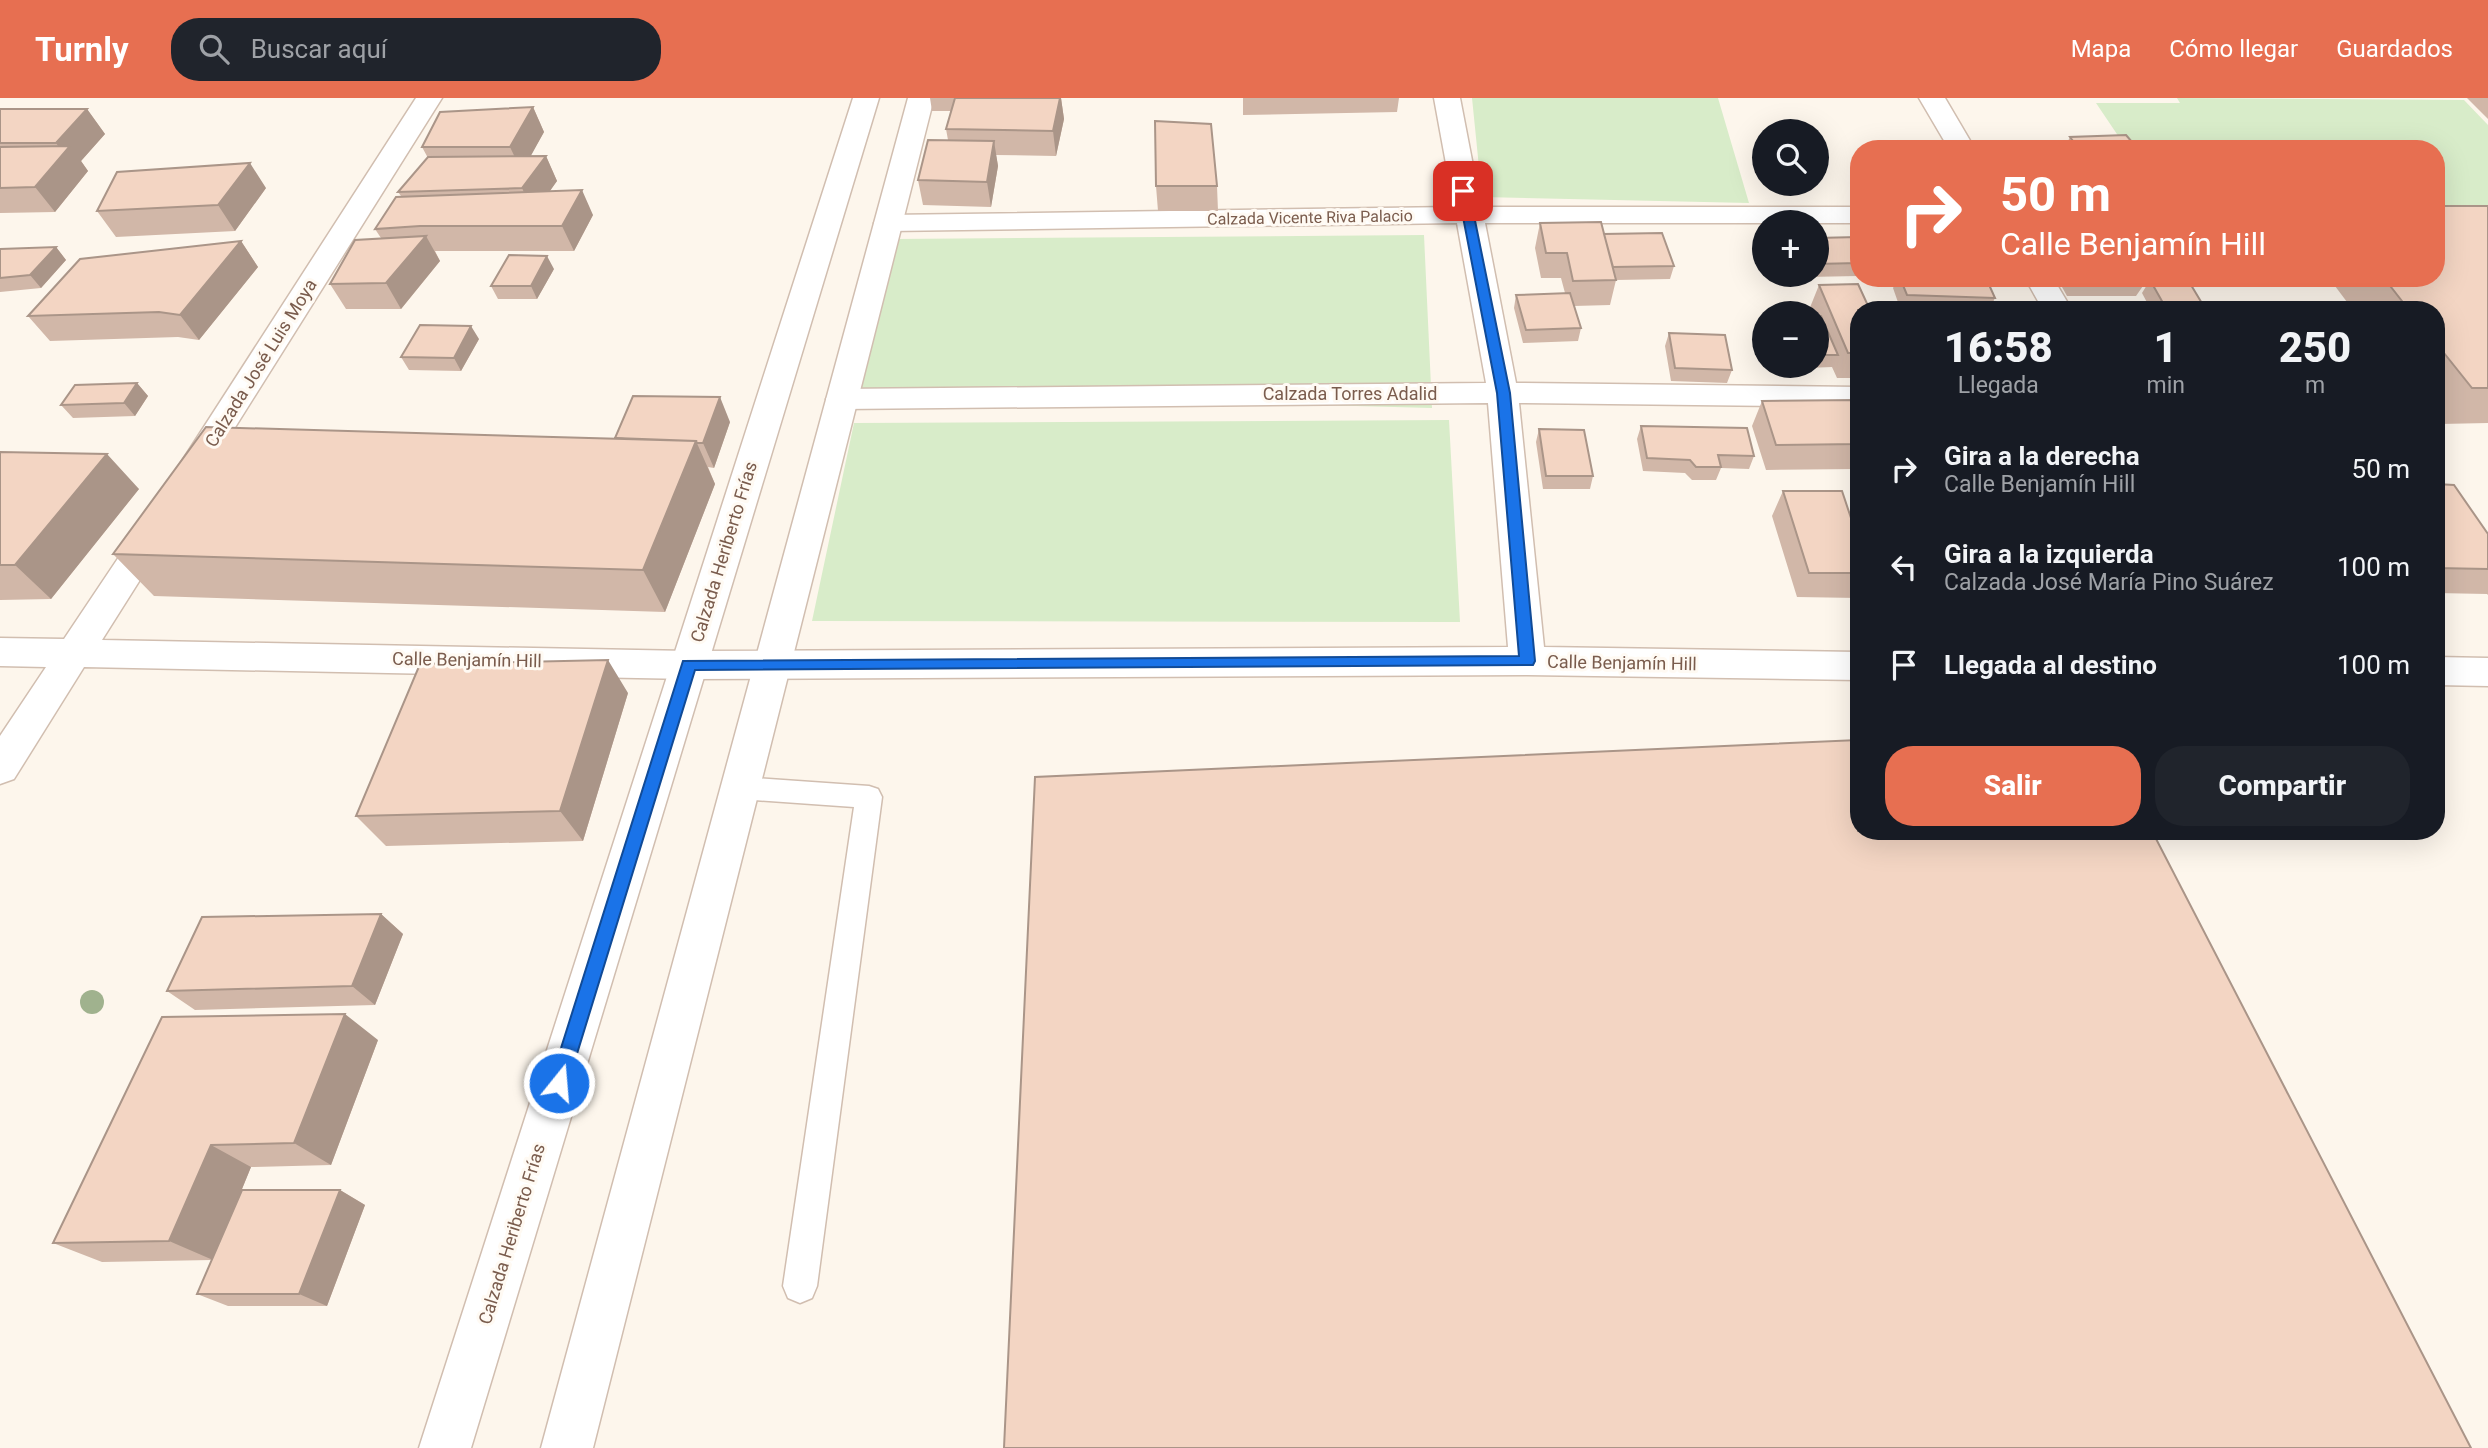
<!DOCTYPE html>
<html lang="es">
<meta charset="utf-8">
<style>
body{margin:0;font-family:Roboto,sans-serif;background:#20242c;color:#f1f3f6;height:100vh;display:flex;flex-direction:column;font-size:26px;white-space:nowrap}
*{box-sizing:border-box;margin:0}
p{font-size:23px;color:#9ea1a6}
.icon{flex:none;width:38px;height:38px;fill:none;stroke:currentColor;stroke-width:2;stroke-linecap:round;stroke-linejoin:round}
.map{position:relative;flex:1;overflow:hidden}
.panel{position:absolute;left:1850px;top:203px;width:595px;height:539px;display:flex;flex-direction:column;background:#171b24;border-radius:28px;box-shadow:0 7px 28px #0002}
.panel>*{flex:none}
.top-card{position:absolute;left:1850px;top:42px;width:595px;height:147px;border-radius:28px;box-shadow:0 7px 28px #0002;background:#e76f51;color:#fff;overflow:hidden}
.buttons{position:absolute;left:1752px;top:21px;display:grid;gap:14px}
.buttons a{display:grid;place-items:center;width:77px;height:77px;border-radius:50%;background:#171b24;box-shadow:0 7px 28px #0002;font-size:35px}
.pin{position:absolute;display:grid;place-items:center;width:60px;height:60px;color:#fff;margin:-30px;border-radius:14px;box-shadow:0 4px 10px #0006}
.me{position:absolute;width:77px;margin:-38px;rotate:17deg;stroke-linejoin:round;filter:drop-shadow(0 0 5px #0008)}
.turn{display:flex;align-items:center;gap:24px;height:147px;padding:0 35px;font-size:32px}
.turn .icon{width:91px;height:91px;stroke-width:2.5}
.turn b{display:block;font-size:49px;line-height:60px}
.eta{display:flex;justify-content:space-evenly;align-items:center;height:119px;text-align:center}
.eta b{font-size:42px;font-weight:800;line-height:49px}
.action{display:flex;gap:14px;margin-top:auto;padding:14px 35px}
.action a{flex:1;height:80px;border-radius:28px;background:#e76f51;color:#fff;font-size:28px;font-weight:800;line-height:80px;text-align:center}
.action a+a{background:#20242c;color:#f1f3f6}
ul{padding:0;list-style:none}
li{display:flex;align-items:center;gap:21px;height:98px;padding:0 35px}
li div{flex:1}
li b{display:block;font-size:26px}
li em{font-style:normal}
header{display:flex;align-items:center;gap:42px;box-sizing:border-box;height:98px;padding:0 35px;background:#e76f51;color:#fff}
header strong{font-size:33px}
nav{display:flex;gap:38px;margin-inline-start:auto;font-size:24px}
.search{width:490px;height:63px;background:#20242c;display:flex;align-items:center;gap:18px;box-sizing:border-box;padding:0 24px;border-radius:28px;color:#9ea1a6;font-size:26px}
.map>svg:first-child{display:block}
</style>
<header>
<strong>Turnly</strong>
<div class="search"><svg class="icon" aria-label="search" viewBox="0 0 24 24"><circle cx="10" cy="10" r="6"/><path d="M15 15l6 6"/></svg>Buscar aquí</div>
<nav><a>Mapa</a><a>Cómo llegar</a><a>Guardados</a></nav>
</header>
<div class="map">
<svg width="2488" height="1350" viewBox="0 0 2488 1350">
<rect width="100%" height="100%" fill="#fdf6ec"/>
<path fill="#d8ecc9" d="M1472 0H1718L1749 105 1482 99Z
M2177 0 2464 2 2488 27V125H2436V51H2127L2096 5H2180Z
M1424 137 1432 310 858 295 894 141Z
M1449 322 1460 524 812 523 854 325Z"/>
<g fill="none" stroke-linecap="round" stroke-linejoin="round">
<defs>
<path id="service" d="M740 679 869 688 878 691 882 699 817 1188 812 1200 800 1205 788 1200 783 1188 854 709 740 701 731 698 727 690 731 682Z"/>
<path id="minor" d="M416 0H442L202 382 191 385 180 382 175 374 180 366Z
M1434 0H1460L1481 109H1858V125H1485L1516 285 1858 289V309L1519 305 1544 549 1858 554V582L1527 577 689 581 84 569 14 681 0 686V638L46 569 0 568V540L64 541 145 420 157 416 169 420 174 428 102 542 689 553 1508 549 1488 305 842 311 831 308 826 301 831 294 842 291 1486 285 1457 125 888 133 878 131 874 125 878 119 888 117 1454 109Z
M1919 0H1945L1975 51H1949Z
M2025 180H2053L2072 212H2043Z
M2436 559 2488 560V588L2436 587Z"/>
<path id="tertiary" d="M853 0H879L471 1350H419Z
M908 0H934L593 1350H541Z"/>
</defs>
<use href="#service" stroke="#d1beb0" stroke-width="3"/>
<use href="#minor" stroke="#d1beb0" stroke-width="3"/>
<use href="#tertiary" stroke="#d1beb0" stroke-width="3"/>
<use href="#service" fill="#fff" fill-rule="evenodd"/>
<use href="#minor" fill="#fff" fill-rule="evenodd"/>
<use href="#tertiary" fill="#fff" fill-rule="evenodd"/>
</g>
<circle fill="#a0b28e" cx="92" cy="904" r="12"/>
<path fill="#d1b7a8" d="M930 0H1061L1064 21 1056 58 996 57 998 68 991 109 923 107 918 82 948 42 946 31 951 13H932Z
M1243 0H1399L1397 14 1243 17Z
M2467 0H2488V21Z
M533 9 544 34 530 58H546L557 83 549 93 593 117 574 153H435L440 163 401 211H346L330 186 381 140 375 131 401 98 398 94 428 60 422 49Z
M0 11H87L105 36 81 63 88 73 55 114 0 115Z
M2070 39 2138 51H2064Z
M1156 88H1217L1218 113H1158Z
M266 90 235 133 116 139 97 113Z
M2488 108V325L2440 326 2436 321V212H2353L2329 180H2436Z
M1540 125 1604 136 1674 168 1670 181 1616 182 1610 207 1574 208 1581 230 1578 243 1523 245 1514 210 1516 197 1565 195 1561 180H1541L1535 150Z
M1858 139V178L1807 179 1806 177H1816V140Z
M241 143 258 169 199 242 178 239 50 243 28 218Z
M56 149 66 162 41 190 0 194V151Z
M554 171 537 201H498L491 188Z
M1898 180H1986L1995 200 1989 212 1900 210 1893 190Z
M2057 180H2142L2145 185 2136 198H2067Z
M2150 182 2206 212H2151L2142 195Z
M1819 187 1858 212V280H1837L1832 269 1781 271 1780 268H1816V215H1811L1809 212Z
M1669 235 1732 272 1727 285 1671 283 1665 248Z
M479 241 461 273 409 272 401 259Z
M137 285 148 298 135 318 73 320 61 307Z
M1858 302V371L1766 372 1752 328 1762 303Z
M730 324 714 370 708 369 715 386 665 514 154 498 113 456 615 340Z
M1641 328 1754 358 1749 371 1721 370 1716 382H1692L1685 375 1643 373 1637 341Z
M1539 331 1593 378 1590 391H1543L1536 344Z
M0 354 139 391 51 501 0 502Z
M2436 386 2488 436V497L2487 496 2436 495Z
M1783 393 1858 475V500L1797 499 1772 418Z
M628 595 583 743 386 748 356 718Z
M381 816 403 836 375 907 195 912 167 893Z
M378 942 331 1067 251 1069 235 1108 340 1092 365 1107 327 1208H228L197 1196 212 1162 102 1164 53 1145Z"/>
<path fill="#aa9588" d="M1060 0H1061L1064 21 1056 58 1053 33Z
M533 9 544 34 522 74 510 49Z
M87 11 105 36 81 63 88 73 55 114 35 89 63 55 56 45Z
M994 43 998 68 991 109 987 84Z
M546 58 557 83 534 116 522 90Z
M250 65 266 90 235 133 218 107Z
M582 92 593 117 574 153 562 128Z
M426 138 440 163 401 211 386 185Z
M241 143 258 169 199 242 180 217Z
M56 149 66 162 41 190 30 177Z
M547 158 554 171 537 201 531 188Z
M471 228 479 241 461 273 454 260Z
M137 285 148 298 135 318 124 305Z
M720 299 730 324 714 370 703 345Z
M696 343 715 386 665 514 643 472Z
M107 356 139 391 51 501 15 467Z
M608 562 628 595 583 743 560 713Z
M381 816 403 836 375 907 352 888Z
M345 916 378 942 331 1067 294 1045Z
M211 1047 251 1069 213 1162 169 1143Z
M340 1092 365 1107 327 1208 299 1196Z"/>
<path fill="#f3d5c3" stroke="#aa9588" stroke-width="2" d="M955 0H1060L1053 33 946 31Z
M533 9 510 49H422L440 14Z
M0 11H87L56 45H0Z
M1155 23 1211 26 1217 88H1156Z
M2126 37 2138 51H2079L2070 39Z
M928 42 994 43 987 84 918 82Z
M70 48 35 89 0 90V49Z
M546 58 522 90 398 94 428 59Z
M250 65 218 107 97 113 117 74Z
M582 92 562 128H420L375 131 396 99Z
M2436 108H2488V290H2472L2436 245V212H2409L2384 180H2436Z
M1601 124 1616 182 1573 183 1567 155H1546L1540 125Z
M1662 135 1674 168 1613 169 1604 136Z
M426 138 386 185 330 186 355 142Z
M1858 139V165L1816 166V140Z
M241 143 180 217 159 214 28 218 80 161Z
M56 149 30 177 0 180V151Z
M509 157 547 158 531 188H491Z
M1900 180H1986L1995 200 1907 197Z
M2072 180H2142L2145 185H2075Z
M2150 182H2188L2206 212H2167Z
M1858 186 1870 212H1858V255H1848L1819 187Z
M1570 195 1581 230 1526 232 1516 197Z
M1816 218H1821L1838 257H1816Z
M420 227 471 228 454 260 401 259Z
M1669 235 1725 237 1732 272 1675 270Z
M137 285 124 305 61 307 75 287Z
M633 298 720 299 703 345H697L696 343 615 340Z
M1858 302V346L1776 347 1762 303Z
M1641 328 1747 330 1754 358 1718 357 1721 369H1696L1690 362 1647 360Z
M206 329 696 343 643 472 113 456Z
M1539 331 1584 332 1593 378H1546Z
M0 354 107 356 15 467H0Z
M2436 386 2454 387 2488 436V471L2436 470Z
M1783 393H1842L1858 441V475H1809Z
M608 562 560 713 356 718 420 566Z
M1858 642V733H2152L2471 1350H1004L1035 679Z
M381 816 352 888 167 893 202 819Z
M345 916 294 1045 211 1047 169 1143 53 1145 162 919Z
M242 1092H340L299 1196H197Z"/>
<path fill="#1a73e8" stroke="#114b97" stroke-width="2" d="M1463 90 1469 93 1510 295 1535 563 1533 567 695 572 568 985 565 991 559 993 552 991 550 985 683 563 1519 558 1497 295 1458 93Z"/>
<g text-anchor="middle" stroke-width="6" stroke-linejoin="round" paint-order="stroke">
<g font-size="16" fill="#7a5c4d" stroke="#fffaf3">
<text transform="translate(1310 119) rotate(-1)" y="6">Calzada Vicente Riva Palacio</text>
</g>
<g font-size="18" fill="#7a5c4d" stroke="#fffaf3">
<text transform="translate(261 265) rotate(-58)" y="6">Calzada José Luis Moya</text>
<text x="1350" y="302">Calzada Torres Adalid</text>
<text transform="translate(724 454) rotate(-73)" y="6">Calzada Heriberto Frías</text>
<text transform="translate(467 562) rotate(1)" y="6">Calle Benjamín Hill</text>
<text transform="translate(1622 565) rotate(1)" y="6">Calle Benjamín Hill</text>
<text transform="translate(512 1136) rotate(-73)" y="6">Calzada Heriberto Frías</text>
</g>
</g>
</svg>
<div class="buttons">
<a><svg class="icon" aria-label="search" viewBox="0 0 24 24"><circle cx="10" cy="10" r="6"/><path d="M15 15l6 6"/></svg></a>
<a>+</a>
<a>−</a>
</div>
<div class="pin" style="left:1463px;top:93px;background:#d93025"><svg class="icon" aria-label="arrive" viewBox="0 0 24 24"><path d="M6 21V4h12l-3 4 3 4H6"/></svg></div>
<svg class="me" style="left:559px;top:985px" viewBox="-20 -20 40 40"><circle r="17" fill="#1a73e8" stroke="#fff" stroke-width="3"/><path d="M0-11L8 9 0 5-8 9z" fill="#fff"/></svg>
<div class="top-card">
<div class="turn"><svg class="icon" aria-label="right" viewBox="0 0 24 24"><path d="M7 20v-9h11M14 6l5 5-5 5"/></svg><div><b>50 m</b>Calle Benjamín Hill</div></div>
</div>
<section class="panel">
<div class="eta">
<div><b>16:58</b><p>Llegada</p></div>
<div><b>1</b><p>min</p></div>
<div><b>250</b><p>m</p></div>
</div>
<ul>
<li><svg class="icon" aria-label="right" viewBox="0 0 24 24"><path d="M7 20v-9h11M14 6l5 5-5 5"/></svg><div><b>Gira a la derecha</b><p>Calle Benjamín Hill</p></div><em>50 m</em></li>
<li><svg class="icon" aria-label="left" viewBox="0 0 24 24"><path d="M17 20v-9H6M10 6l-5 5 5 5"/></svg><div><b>Gira a la izquierda</b><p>Calzada José María Pino Suárez</p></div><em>100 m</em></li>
<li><svg class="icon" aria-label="arrive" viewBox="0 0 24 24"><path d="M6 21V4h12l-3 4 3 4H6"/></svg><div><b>Llegada al destino</b></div><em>100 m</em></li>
</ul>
<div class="action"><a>Salir</a><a>Compartir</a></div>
</section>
</div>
